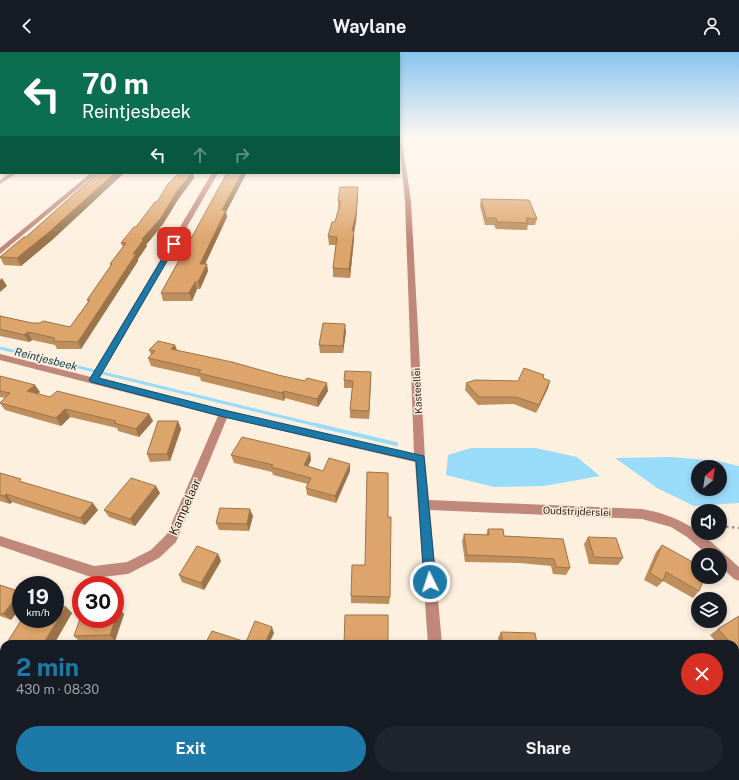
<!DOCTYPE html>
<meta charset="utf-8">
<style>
body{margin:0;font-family:"Public Sans",sans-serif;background:#20242c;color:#f1f3f6;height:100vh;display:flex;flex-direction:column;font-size:15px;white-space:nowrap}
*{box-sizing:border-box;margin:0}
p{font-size:13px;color:#9ea1a6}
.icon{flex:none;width:22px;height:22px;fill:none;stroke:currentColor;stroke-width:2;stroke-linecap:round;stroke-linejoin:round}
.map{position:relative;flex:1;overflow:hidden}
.side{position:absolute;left:0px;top:588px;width:739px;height:140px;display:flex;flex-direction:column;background:#171b24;border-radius:12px 12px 0 0;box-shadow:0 2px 6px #0003}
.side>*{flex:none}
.guide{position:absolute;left:0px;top:0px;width:400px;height:122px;box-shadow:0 2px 6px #0003;background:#0b6e4f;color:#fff;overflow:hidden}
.needle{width:26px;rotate:29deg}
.controls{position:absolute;left:691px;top:408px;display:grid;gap:8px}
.controls a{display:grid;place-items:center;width:36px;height:36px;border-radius:50%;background:#171b24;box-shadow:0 2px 6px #0003;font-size:20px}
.speed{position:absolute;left:12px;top:524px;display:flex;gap:8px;font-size:20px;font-weight:700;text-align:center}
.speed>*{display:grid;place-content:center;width:52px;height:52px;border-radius:50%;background:#171b24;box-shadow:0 2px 6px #0003;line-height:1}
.speed small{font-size:10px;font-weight:400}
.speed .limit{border:6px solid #d22;background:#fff;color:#111}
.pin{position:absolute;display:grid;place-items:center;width:34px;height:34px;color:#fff;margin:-17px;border-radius:8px;box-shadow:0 2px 6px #0006}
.me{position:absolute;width:44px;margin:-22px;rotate:356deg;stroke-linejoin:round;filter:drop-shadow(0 0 3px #0008)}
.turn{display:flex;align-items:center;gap:14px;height:84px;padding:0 16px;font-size:18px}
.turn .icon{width:52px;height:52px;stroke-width:2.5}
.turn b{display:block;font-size:28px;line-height:34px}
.lanes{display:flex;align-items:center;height:38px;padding:0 16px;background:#0003;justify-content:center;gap:20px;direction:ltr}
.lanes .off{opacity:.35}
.round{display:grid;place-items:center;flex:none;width:42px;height:42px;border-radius:21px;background:#20242c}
.headline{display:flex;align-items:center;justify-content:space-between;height:68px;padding:0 16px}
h1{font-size:24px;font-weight:700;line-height:30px;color:#1d79a7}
.button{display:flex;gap:8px;margin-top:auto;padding:8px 16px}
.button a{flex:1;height:46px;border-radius:24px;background:#1d79a7;color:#fff;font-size:16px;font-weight:700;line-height:46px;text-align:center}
.button a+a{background:#20242c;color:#f1f3f6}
header{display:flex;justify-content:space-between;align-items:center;height:52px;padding:0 16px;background:#171b24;font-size:18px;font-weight:700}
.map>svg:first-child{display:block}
</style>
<header><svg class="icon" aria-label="back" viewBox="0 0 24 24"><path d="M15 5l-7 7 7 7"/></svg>Waylane<svg class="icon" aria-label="person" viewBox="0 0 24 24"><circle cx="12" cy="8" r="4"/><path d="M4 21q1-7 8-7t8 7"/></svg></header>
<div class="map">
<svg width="739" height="728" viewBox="0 0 739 728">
<rect width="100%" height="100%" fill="#fef0df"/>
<path fill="#83d1a4" d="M0 635 4 636V724H101L100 728H0Z"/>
<path fill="#98dcfa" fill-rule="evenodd" d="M471 396H536L577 405 600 424 544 434 494 435 446 423 448 403Z
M672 405 718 409 739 414V451L694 454 657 436 615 406ZM698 415H720V437H698Z"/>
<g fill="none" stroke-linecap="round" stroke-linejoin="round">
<path stroke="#98dcfa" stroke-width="3" d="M0 296 320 374"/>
<path stroke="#98dcfa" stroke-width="4" d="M316 373 396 392"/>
<path stroke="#9c9183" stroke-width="2.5" stroke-dasharray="2.5 3.5" stroke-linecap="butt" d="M720 474 739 476"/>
<path fill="#c0887a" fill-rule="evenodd" d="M399 86H402L411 150 425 407 429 448 642 457C688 465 706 485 739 515V529L734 527 720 514V503H708L687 485 671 475 642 467 430 458 442 592H428L415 410 227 366 176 490 159 506 128 522 94 526 0 494V484L94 514 127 510 151 498 167 482 218 364 0 308V302L91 325 212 121H218L99 327 224 358 414 402 405 150Z
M1 100V104L0 105V101Z
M10 121H17L0 132V128Z
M91 121H97L0 202V196Z
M436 724H452V728H436Z"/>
<path fill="#8a2912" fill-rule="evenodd" d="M1 110V114L0 115V111Z"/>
</g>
<path fill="#be8e5c" d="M98 121H124L52 188 21 214 4 213 0 205 26 185Z
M179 121H193L194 126 179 146 163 172 146 193 147 194 138 207V209L81 297H57L55 293 32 288 29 290 0 284V263L1 264 32 271 70 275 88 250 87 248 111 214 110 212 123 195 121 191 136 175 157 150Z
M246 122 226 160 227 165 205 212 208 219 200 237H197L192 249H163L161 241Z
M358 135V143L356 170 354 180V187L350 226 333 225V216L336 193H329L328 184 335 170 338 157V149Z
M481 147 537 167 535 173H528L527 178 496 177 494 173H485L480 154Z
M346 279 343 301H320L319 293Z
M175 293 177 299 328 339 318 355 285 346 284 349 201 329 200 325 151 314 148 306 151 303 149 298Z
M371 320 369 367 350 366V358L352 336H344V328Z
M0 324 40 340 38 342 50 345 149 362 153 369 139 385 118 379 117 376 70 365 61 374 5 358 0 351V350L5 346 0 345Z
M543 326 550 329 548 336 536 361 514 352 478 353 465 338 466 331 518 329Z
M178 369 181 377 170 409 150 410 147 402Z
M310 401 311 408 308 414 323 419 350 412V419L336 451 307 443 306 436 308 432 273 423 272 420 234 411 231 403Z
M0 421 23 430 98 458 85 473 12 450 10 452 0 449Z
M160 441 135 474 109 465 104 458Z
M253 464 249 479 219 478 216 471Z
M388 465 390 545 389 552 351 551V544Z
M488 477 504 484 563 487 570 516 566 523 553 522 551 514 520 511 465 510 462 489 464 482 486 483Z
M588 485 623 506 618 513 589 512 584 492Z
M662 493 699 539 693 546 663 529 657 535 644 528 656 500Z
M218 502 221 509 204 538 182 530 179 523Z
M0 533 21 540V555L11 568 0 564Z
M66 555 72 561 54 592H12L8 589 55 567Z
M124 562 115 589 80 590 74 584Z
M739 564V608L735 610V592H718L710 583 718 577Z
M501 580 537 592H499L498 586Z"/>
<path fill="#9b744b" d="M115 121H124L52 188 21 214 17 206Z
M192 121H193L194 126 179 146 163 172 146 193 147 194 138 207V209L81 297 78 290 142 187 177 139Z
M242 121H246V122L226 160 227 165 202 219 200 212 222 158Z
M358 135V143L356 170 354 180V187L350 226 349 217 352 179Z
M207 212 208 219 200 237 198 230Z
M2 226 7 234 0 240V228Z
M195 230 197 237 192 249 189 241Z
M345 272 346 279 343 301V294Z
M28 280 32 288 29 290 24 283Z
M175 293 178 301 171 297Z
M371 320V327L369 367V359Z
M550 329 548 336 536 361 539 353Z
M327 331 328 339 318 355 317 347Z
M35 333 40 340 32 347 27 339Z
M284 339 285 346 284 349 282 341Z
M65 357 70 365 61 374 56 366Z
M149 362 153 369 139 385 136 377Z
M178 369 181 377 170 409 167 402Z
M310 401 311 408 305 421 304 413Z
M350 412V419L336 451 335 444Z
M156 434 160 441 135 474 130 467Z
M6 442 12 450 10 452 4 444Z
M93 451 98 458 85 473 80 466Z
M250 457 253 464 249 479 247 472Z
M218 502 221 509 204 538 201 531Z
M21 540V555L11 568 3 562Z
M66 555 72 561 54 592H43Z
M119 556 124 562 115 589 110 583Z
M272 575 274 581 269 592H265Z"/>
<path fill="#dda56b" stroke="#9b744b" d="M1 86V98H0V87Z
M98 121H115L48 181 17 206 0 205 24 185H26Z
M179 121H192L177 139 161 166 142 187H144L133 202H136L78 290 53 289 55 286 28 280 24 283 0 277V264L32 271H40L43 269 70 275 90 248H87L112 212H110L126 191H121L134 175H136L155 150H157L168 132Z
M227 121H242L222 158H226L200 212H207L198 230H195L189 241H161Z
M340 135H358L356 162 352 179H354L349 217 333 216 337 185 328 184 332 170H335L341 149H338Z
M481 147 529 148 537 167 526 166 528 171 497 170 496 166H486Z
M323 271 345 272 343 294 319 293Z
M158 289 175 293 171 297 232 310 278 323 305 329 307 326 327 331 317 347 284 339 282 341 198 321 201 318 148 306 155 299 149 298Z
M524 316 544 323 543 326 550 329 539 353 516 345H479L466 331 475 328 518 329Z
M345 319 371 320 369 359 350 358 353 329 344 328Z
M0 324 35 333 27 339 50 345 57 339 149 362 136 377 114 371 116 369 65 357 56 366 0 351 10 341 0 339Z
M158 369H178L167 402H147Z
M242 385 310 401 304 413 323 419 329 406 350 412 335 444 306 436 311 426 271 415 273 413 231 403Z
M367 420 388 421V465H391L390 545 351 544 352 513H365Z
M0 421 21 427 19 429 93 451 80 466 6 442 4 444 0 443Z
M131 426 156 434 130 467 104 458Z
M220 456 250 457 247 472 216 471Z
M488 477H503L504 484 563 487 570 516 556 515 554 507 523 505 467 503 464 482 489 483Z
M588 485 616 486 623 506 594 505Z
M662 493 698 513V525H705L699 539 666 520 663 529 650 521Z
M197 494 218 502 201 531 179 523Z
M0 533 21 540 3 562 0 561Z
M56 553 66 555 43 592H22L8 589 22 567H55V555Z
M115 556H119L110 583 74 584 81 564V567H115Z
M345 563H388V592H344Z
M739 564V600L735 596V592H732L718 577Z
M255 569 272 575 265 592H205L212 579 246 590Z
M501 580 535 581 537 592H503Z
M356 724H392V728H356Z"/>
<linearGradient id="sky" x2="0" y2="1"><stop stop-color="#88c4ef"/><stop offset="0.46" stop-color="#fff8f1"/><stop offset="1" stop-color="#fff8f1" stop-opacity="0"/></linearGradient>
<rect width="739" height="188" fill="url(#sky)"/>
<path fill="#1d79a7" stroke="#134f6d" d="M174 190 177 192 99 326 224 358 424 404 436 530 435 534 430 536 426 534 424 530 416 409 224 365 91 330 89 328 171 192Z"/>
<g text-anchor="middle" stroke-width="3" stroke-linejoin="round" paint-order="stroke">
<g font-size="10" fill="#251d13" stroke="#fef0df">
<text transform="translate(417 339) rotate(-93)" y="4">Kasteellei</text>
<text transform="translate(577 459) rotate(2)" y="4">Oudstrijderslei</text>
</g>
<g font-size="11" font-style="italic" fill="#0d3746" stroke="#fef0df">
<text transform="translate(46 307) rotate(14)" y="4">Reintjesbeek</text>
</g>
<g font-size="12" fill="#251d13" stroke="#fef0df">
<text transform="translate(185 455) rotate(-66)" y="4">Kampelaar</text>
</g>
</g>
</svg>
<div class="controls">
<a><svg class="needle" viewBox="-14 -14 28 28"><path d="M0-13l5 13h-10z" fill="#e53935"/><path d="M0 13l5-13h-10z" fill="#9ea1a6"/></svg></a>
<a><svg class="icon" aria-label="sound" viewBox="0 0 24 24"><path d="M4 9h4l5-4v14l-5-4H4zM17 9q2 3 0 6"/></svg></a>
<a><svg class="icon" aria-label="search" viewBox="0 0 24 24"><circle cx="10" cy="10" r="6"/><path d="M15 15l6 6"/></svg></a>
<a><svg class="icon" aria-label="layers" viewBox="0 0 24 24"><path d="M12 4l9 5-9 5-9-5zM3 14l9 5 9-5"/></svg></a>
</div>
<div class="speed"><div>19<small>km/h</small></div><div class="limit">30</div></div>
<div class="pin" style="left:174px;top:192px;background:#d93025"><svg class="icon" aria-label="arrive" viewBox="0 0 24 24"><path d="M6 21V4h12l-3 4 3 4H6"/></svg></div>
<svg class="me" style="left:430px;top:530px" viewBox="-20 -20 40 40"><circle r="17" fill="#1d79a7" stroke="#fff" stroke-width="3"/><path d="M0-11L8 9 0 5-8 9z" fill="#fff"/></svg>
<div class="guide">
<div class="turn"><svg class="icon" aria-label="left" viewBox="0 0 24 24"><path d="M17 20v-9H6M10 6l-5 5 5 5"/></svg><div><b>70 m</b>Reintjesbeek</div></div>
<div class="lanes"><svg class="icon" aria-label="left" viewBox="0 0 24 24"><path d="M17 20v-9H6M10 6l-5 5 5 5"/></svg><svg class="icon off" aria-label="ahead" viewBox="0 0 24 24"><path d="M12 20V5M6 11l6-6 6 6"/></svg><svg class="icon off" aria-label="right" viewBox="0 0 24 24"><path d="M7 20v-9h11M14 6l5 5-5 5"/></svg></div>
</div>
<section class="side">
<div class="headline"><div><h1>2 min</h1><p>430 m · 08:30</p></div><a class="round" style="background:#d93025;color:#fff"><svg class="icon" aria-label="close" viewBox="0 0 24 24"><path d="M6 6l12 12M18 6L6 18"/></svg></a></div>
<div class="button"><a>Exit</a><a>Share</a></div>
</section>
</div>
